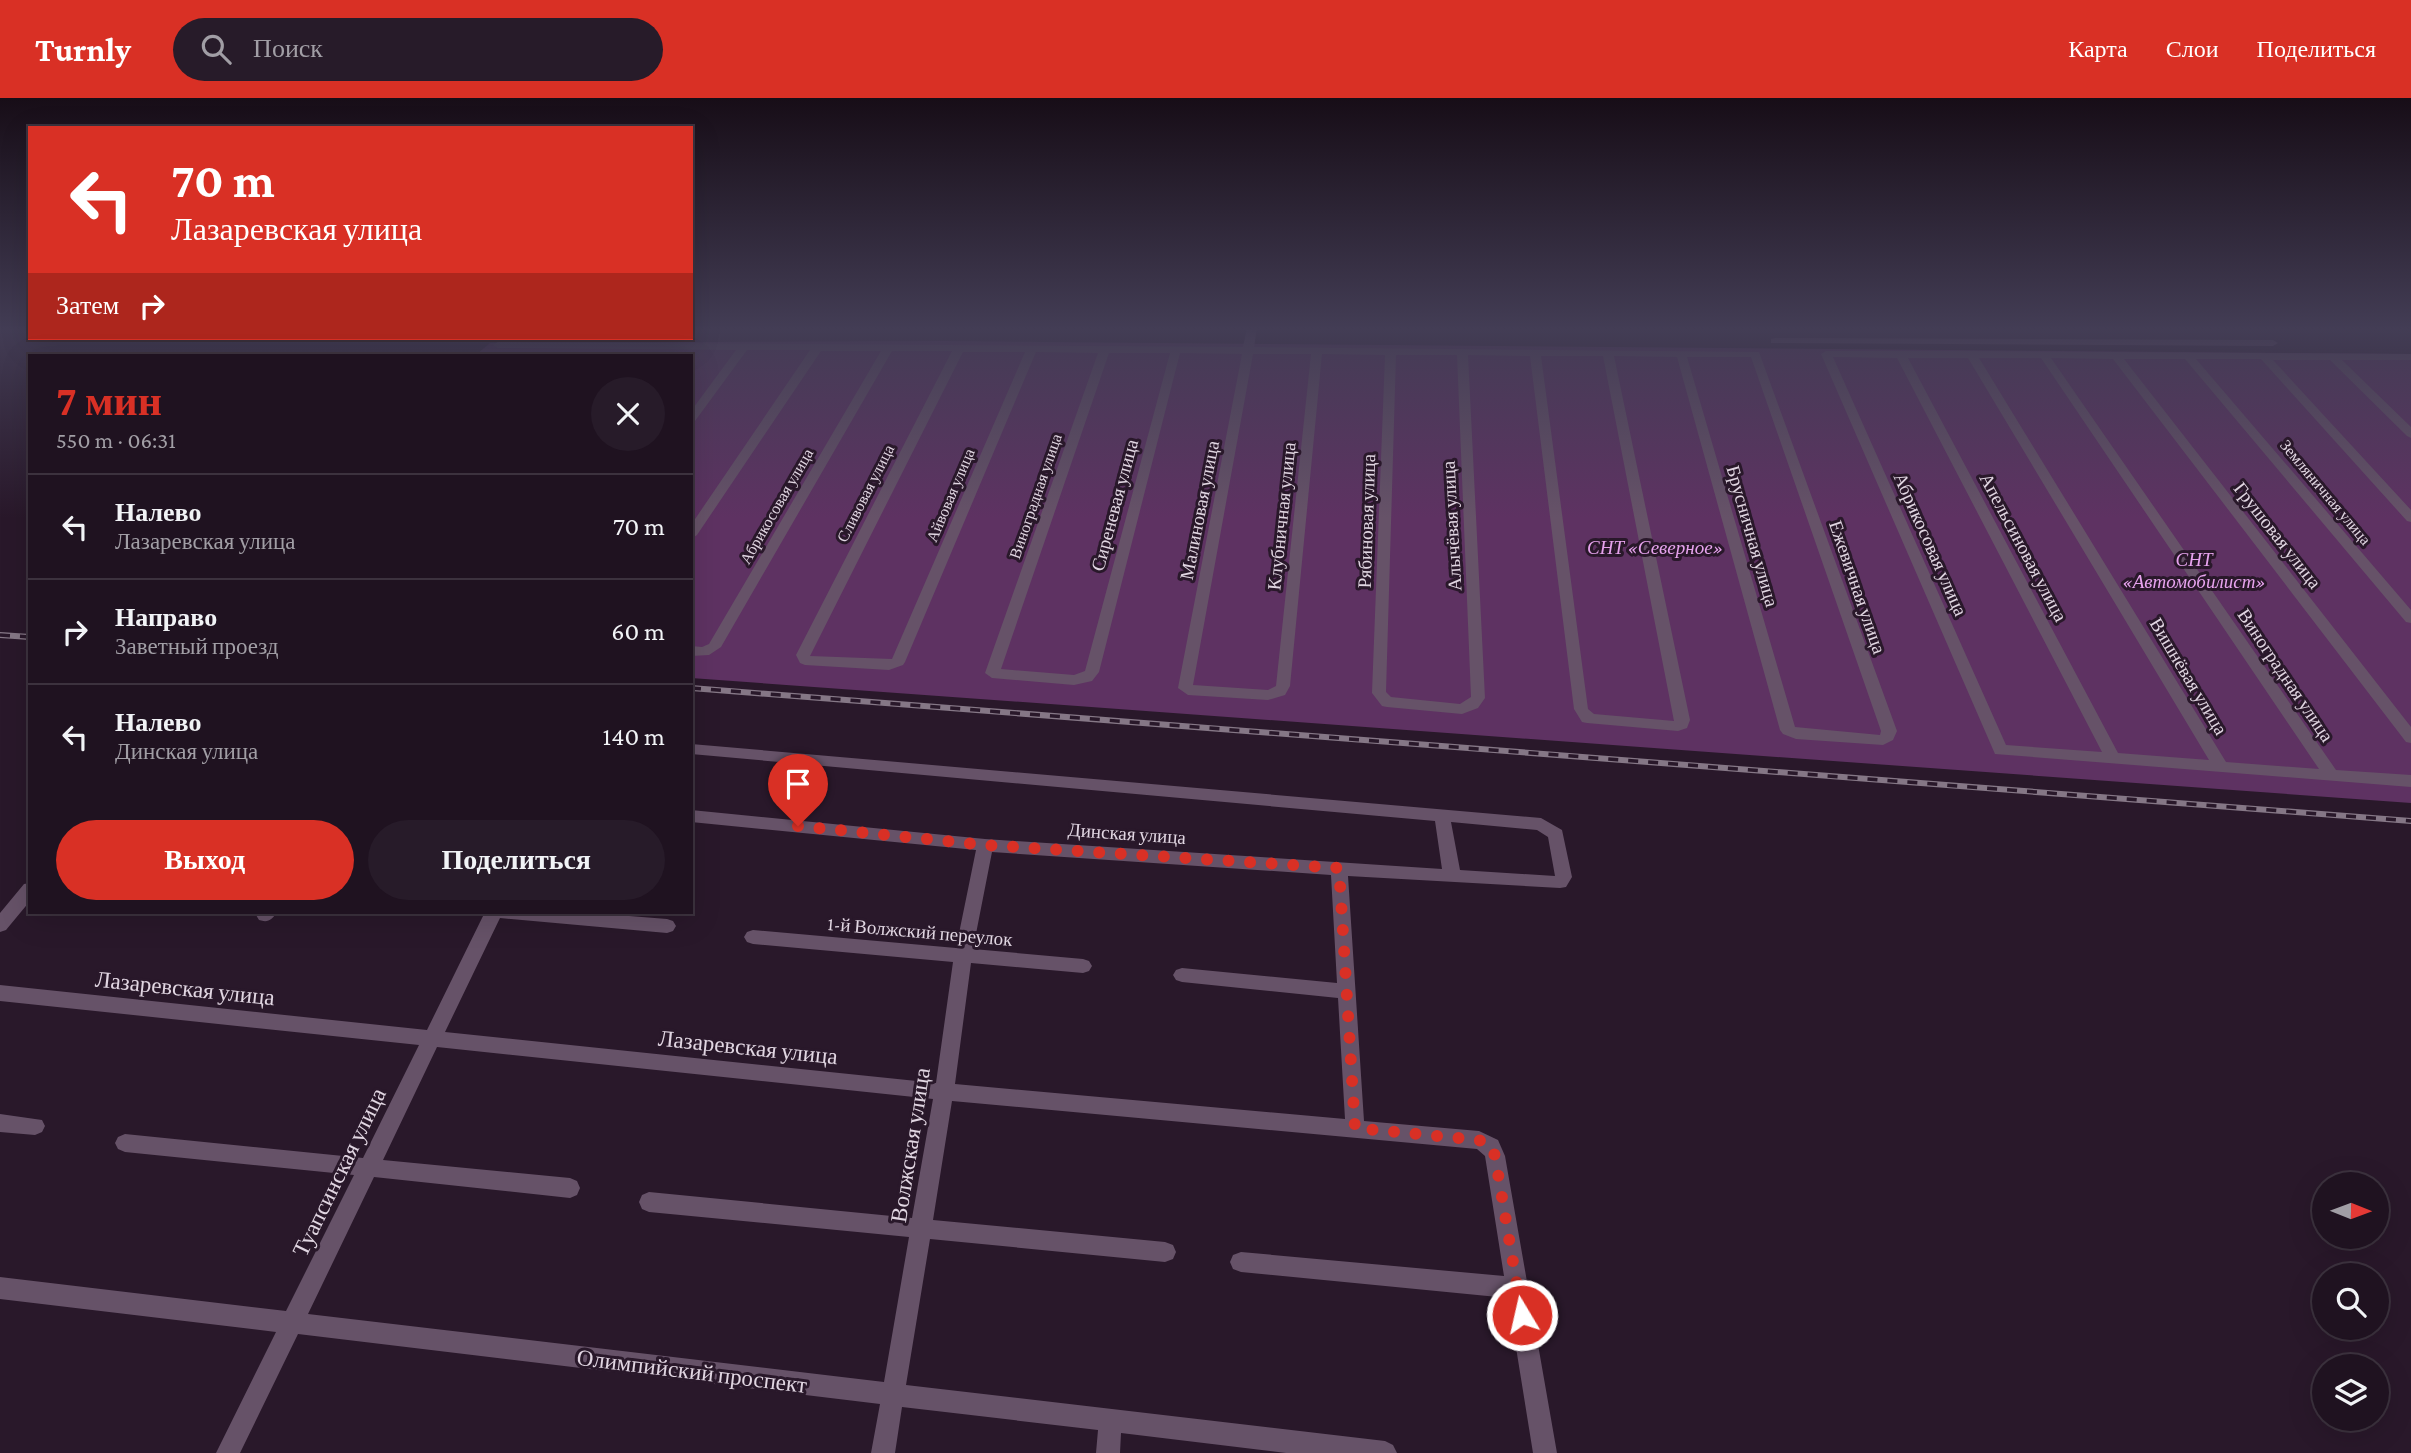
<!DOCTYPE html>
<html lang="ru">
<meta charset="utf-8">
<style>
body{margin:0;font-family:"Crimson Pro",serif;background:#271b29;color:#f1f3f6;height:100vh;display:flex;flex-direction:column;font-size:26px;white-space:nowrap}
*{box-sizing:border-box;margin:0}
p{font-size:23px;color:#a19ea5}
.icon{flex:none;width:38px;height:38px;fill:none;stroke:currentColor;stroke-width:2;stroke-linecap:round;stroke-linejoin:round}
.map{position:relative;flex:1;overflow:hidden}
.drawer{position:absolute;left:28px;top:256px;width:665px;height:560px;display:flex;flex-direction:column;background:#1f1220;border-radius:0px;box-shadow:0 7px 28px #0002,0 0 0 2px #3c323e}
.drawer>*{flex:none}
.hud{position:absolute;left:28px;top:28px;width:665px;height:214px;border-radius:0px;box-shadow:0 7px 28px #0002,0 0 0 2px #3c323e;background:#d93025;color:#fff;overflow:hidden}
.needle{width:46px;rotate:91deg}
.tools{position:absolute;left:2312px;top:1074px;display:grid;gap:14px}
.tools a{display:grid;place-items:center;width:77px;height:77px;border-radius:50%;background:#1f1220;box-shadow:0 7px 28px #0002,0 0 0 2px #3c323e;font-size:35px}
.pin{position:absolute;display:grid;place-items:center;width:60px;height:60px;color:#fff;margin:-72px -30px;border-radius:50% 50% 50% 0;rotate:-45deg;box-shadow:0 0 7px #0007}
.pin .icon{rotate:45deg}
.me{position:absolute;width:77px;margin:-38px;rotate:351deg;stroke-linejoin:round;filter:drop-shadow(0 0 5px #0008)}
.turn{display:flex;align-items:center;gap:24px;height:147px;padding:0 28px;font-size:32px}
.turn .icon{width:91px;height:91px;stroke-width:2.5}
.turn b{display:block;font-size:49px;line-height:60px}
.then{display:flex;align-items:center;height:66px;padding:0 28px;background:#0003;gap:14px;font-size:26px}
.round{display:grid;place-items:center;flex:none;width:74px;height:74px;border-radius:37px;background:#271b29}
.overview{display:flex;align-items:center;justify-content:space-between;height:119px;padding:0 28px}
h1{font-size:42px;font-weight:800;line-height:52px;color:#d93025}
.button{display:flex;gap:14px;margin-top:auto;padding:14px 28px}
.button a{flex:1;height:80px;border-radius:42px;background:#d93025;color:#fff;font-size:28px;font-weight:800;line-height:80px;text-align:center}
.button a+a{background:#271b29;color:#f1f3f6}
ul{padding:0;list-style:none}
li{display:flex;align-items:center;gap:21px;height:105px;padding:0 28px;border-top:2px solid #3c323e}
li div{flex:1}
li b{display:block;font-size:26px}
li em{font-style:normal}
header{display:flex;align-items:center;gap:42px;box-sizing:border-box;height:98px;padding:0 35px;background:#d93025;color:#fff}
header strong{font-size:33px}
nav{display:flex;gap:38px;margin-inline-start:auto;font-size:24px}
.search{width:490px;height:63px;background:#271b29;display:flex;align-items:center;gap:18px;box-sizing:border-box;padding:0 24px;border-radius:38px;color:#a19ea5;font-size:26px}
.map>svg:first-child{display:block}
</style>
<header>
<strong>Turnly</strong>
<div class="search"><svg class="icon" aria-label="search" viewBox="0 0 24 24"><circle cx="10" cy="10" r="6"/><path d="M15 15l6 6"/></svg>Поиск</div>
<nav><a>Карта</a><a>Слои</a><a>Поделиться</a></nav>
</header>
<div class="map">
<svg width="2411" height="1355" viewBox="0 0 2411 1355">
<rect width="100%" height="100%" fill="#29182a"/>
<path fill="#5e3262" d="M943 243 2411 256V705L691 580V257H476L490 245Z"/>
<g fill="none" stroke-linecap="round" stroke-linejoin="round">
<path fill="#665268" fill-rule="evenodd" d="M1247 230H1257L1254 249 1759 254 1897 633 1893 642 1883 647 1796 641 1783 636 1780 632 1677 259 1614 258 1690 622 1687 630 1678 633 1587 625 1582 624 1574 611 1530 258 1468 257 1485 600 1478 610 1462 616 1387 609 1382 608 1372 595 1385 257 1322 256 1290 588 1285 597 1268 602 1188 597 1178 590 1242 256 1180 255 1099 574 1092 583 1074 587 992 580 985 575 1098 255 1036 254 905 564 903 567 889 572 805 567 800 565 796 557 952 253H892L721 549 709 557 691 558V548L702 549 709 546 881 253H821L697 437 691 441V427L810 252H747L695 323 691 324V313L736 252 498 250 493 247 498 244 1243 249ZM963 254H1025L892 561 810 558ZM1109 255H1170L1085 573 1074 577 1001 571ZM1253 256H1311L1276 588 1268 592 1193 587ZM1396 257H1457L1471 599 1460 606 1391 599 1386 594ZM1541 258H1603L1674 623 1594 616 1588 611ZM1687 259H1751L1881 633 1880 637 1795 629Z
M1775 240 2273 242 2278 245 2273 248 1771 245V241Z
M1971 253 2411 256V262H2342L2411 329V340L2407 338 2330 262H2273L2411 412V424L2407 423 2261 261H2196L2411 512V525L2406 524 2185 261H2124L2411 629V645L2406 644 2113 261 2051 260 2336 672 2411 677V689L1995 656 1821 256 1826 253ZM1833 259 1897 260 2102 654 2006 647ZM1908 260H1968L2209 662 2118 655ZM1979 260H2041L2319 671 2226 664Z
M691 646 1541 720 1562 732 1572 779 1566 789 1560 790 1348 778 1364 1023 1479 1033 1498 1042 1505 1058 1557 1355H1533L1508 1200 1241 1174 1233 1171 1230 1164 1233 1157 1241 1154 1504 1178 1485 1058 1477 1051 952 1003 933 1122 1165 1144 1173 1147 1176 1154 1173 1161 1165 1164 930 1141 906 1287 1385 1343 1393 1347 1397 1355H1286L1121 1335 1120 1355H1096L1098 1332 902 1309 895 1355H871L880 1306 298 1236 240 1355H216L276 1234 0 1201V1179L286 1213 354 1077 125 1054 118 1051 115 1045 118 1039 125 1036 363 1060 419 947 0 903V887L427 932 485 814H579L667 821 673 823 676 828 673 833 667 835 500 820 445 934 936 985 953 864 753 846 747 844 744 839 747 834 753 832 956 850 976 752 691 724V712L985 741 1442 771 1435 723 691 656ZM1451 724 1537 732 1548 739 1555 778 1460 772ZM992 754 1331 777 1337 885 1182 870 1176 872 1173 877 1176 882 1182 884 1338 900 1345 1021 955 986 971 865 1083 875 1089 873 1092 868 1089 863 1083 861 973 851ZM437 949 933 1001 912 1120 649 1094 642 1097 639 1104 642 1111 649 1114 909 1139 884 1284 308 1216 374 1079 570 1100 577 1097 580 1090 577 1083 570 1080 383 1062Z
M30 785V803L6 832 0 834V815L24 786Z
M258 814H277C272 822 268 825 259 822L256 817Z
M0 1016 42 1022 45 1028 42 1034 35 1037 0 1034Z"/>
<defs>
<path id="rail" d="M0 537 30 539
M691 590 2411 723"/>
</defs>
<use href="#rail" stroke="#857786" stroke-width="6"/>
<use href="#rail" stroke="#29182a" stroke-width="3.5" stroke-dasharray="10" stroke-linecap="butt"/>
</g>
<linearGradient id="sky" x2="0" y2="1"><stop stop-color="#170d17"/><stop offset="0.55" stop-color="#433d55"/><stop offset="1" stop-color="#433d55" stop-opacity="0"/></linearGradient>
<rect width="2411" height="420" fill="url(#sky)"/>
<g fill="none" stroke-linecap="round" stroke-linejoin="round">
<path stroke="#d93025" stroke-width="12" stroke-dasharray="0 21.6" d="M798 728 985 747 1339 770 1355 1030 1479 1042 1491 1048 1495 1058 1522 1217"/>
</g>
<g text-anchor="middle" stroke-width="6" stroke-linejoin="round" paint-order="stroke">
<g font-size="16" fill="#e1d6e2" stroke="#29182a">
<text transform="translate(2326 394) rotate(50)" y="6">Земляничная улица</text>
<text transform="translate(865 395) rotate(-63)" y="6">Сливовая улица</text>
<text transform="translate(950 397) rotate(-67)" y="6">Айвовая улица</text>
<text transform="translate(1035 398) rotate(-71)" y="6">Виноградная улица</text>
<text transform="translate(776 408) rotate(-60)" y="6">Абрикосовая улица</text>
</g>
<g font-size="19" fill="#e1d6e2" stroke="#29182a">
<text transform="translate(1114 407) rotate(-75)" y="7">Сиреневая улица</text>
<text transform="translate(1199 412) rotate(-79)" y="7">Малиновая улица</text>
<text transform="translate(1281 418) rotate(-84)" y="7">Клубничная улица</text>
<text transform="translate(1366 423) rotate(-88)" y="7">Рябиновая улица</text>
<text transform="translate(1451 428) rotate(-93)" y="7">Алычёвая улица</text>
<text transform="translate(2278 437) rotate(52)" y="7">Грушовая улица</text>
<text transform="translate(1753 438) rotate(74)" y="7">Брусничная улица</text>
<text transform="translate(1931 446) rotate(66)" y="7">Абрикосовая улица</text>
<text transform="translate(2024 449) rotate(62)" y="7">Апельсиновая улица</text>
<text transform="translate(1858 489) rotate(71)" y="7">Ежевичная улица</text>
<text transform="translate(2286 577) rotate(56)" y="7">Виноградная улица</text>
<text transform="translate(2189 578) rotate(59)" y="7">Вишнёвая улица</text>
<text transform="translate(1127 735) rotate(4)" y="7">Динская улица</text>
<text transform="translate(920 833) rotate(5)" y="7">1-й Волжский переулок</text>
</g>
<g font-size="19" font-style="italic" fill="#e7a3ee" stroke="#29182a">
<text x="1655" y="456">СНТ «Северное»</text>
<text x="2194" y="468">СНТ<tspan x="2194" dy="22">«Автомобилист»</tspan></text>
</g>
<g font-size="23" fill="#e1d6e2" stroke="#29182a">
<text transform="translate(185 890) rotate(6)" y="8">Лазаревская улица</text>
<text transform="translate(748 949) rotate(6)" y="8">Лазаревская улица</text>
<text transform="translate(910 1047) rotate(-81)" y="8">Волжская улица</text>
<text transform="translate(339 1074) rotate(-64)" y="8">Туапсинская улица</text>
<text transform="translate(692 1273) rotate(7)" y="8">Олимпийский проспект</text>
</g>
</g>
</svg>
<div class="tools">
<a><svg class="needle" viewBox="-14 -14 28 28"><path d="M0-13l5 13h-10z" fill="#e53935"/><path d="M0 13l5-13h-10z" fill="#a19ea5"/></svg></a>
<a><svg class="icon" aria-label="search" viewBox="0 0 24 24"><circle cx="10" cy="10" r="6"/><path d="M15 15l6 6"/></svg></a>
<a><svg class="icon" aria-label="layers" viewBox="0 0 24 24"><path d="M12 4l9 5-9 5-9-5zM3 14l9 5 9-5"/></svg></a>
</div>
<div class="pin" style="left:798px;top:728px;background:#d93025"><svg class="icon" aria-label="arrive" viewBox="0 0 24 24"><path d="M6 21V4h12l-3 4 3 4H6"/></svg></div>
<svg class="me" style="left:1522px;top:1217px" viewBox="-20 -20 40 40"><circle r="17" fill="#d93025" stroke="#fff" stroke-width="3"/><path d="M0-11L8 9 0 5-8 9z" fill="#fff"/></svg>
<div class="hud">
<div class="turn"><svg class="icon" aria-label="left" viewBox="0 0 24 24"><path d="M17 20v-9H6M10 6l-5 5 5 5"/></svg><div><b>70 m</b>Лазаревская улица</div></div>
<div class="then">Затем<svg class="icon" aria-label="right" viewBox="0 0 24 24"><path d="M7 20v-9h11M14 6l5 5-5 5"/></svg></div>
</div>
<section class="drawer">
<div class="overview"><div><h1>7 мин</h1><p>550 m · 06:31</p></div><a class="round"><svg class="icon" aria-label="close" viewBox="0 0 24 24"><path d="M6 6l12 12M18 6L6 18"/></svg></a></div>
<ul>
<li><svg class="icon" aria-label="left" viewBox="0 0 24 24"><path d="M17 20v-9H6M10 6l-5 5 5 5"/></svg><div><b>Налево</b><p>Лазаревская улица</p></div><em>70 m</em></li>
<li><svg class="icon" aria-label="right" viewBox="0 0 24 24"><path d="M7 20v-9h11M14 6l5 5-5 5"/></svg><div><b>Направо</b><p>Заветный проезд</p></div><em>60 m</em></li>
<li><svg class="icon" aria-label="left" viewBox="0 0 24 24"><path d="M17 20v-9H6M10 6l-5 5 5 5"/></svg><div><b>Налево</b><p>Динская улица</p></div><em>140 m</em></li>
</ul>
<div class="button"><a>Выход</a><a>Поделиться</a></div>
</section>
</div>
